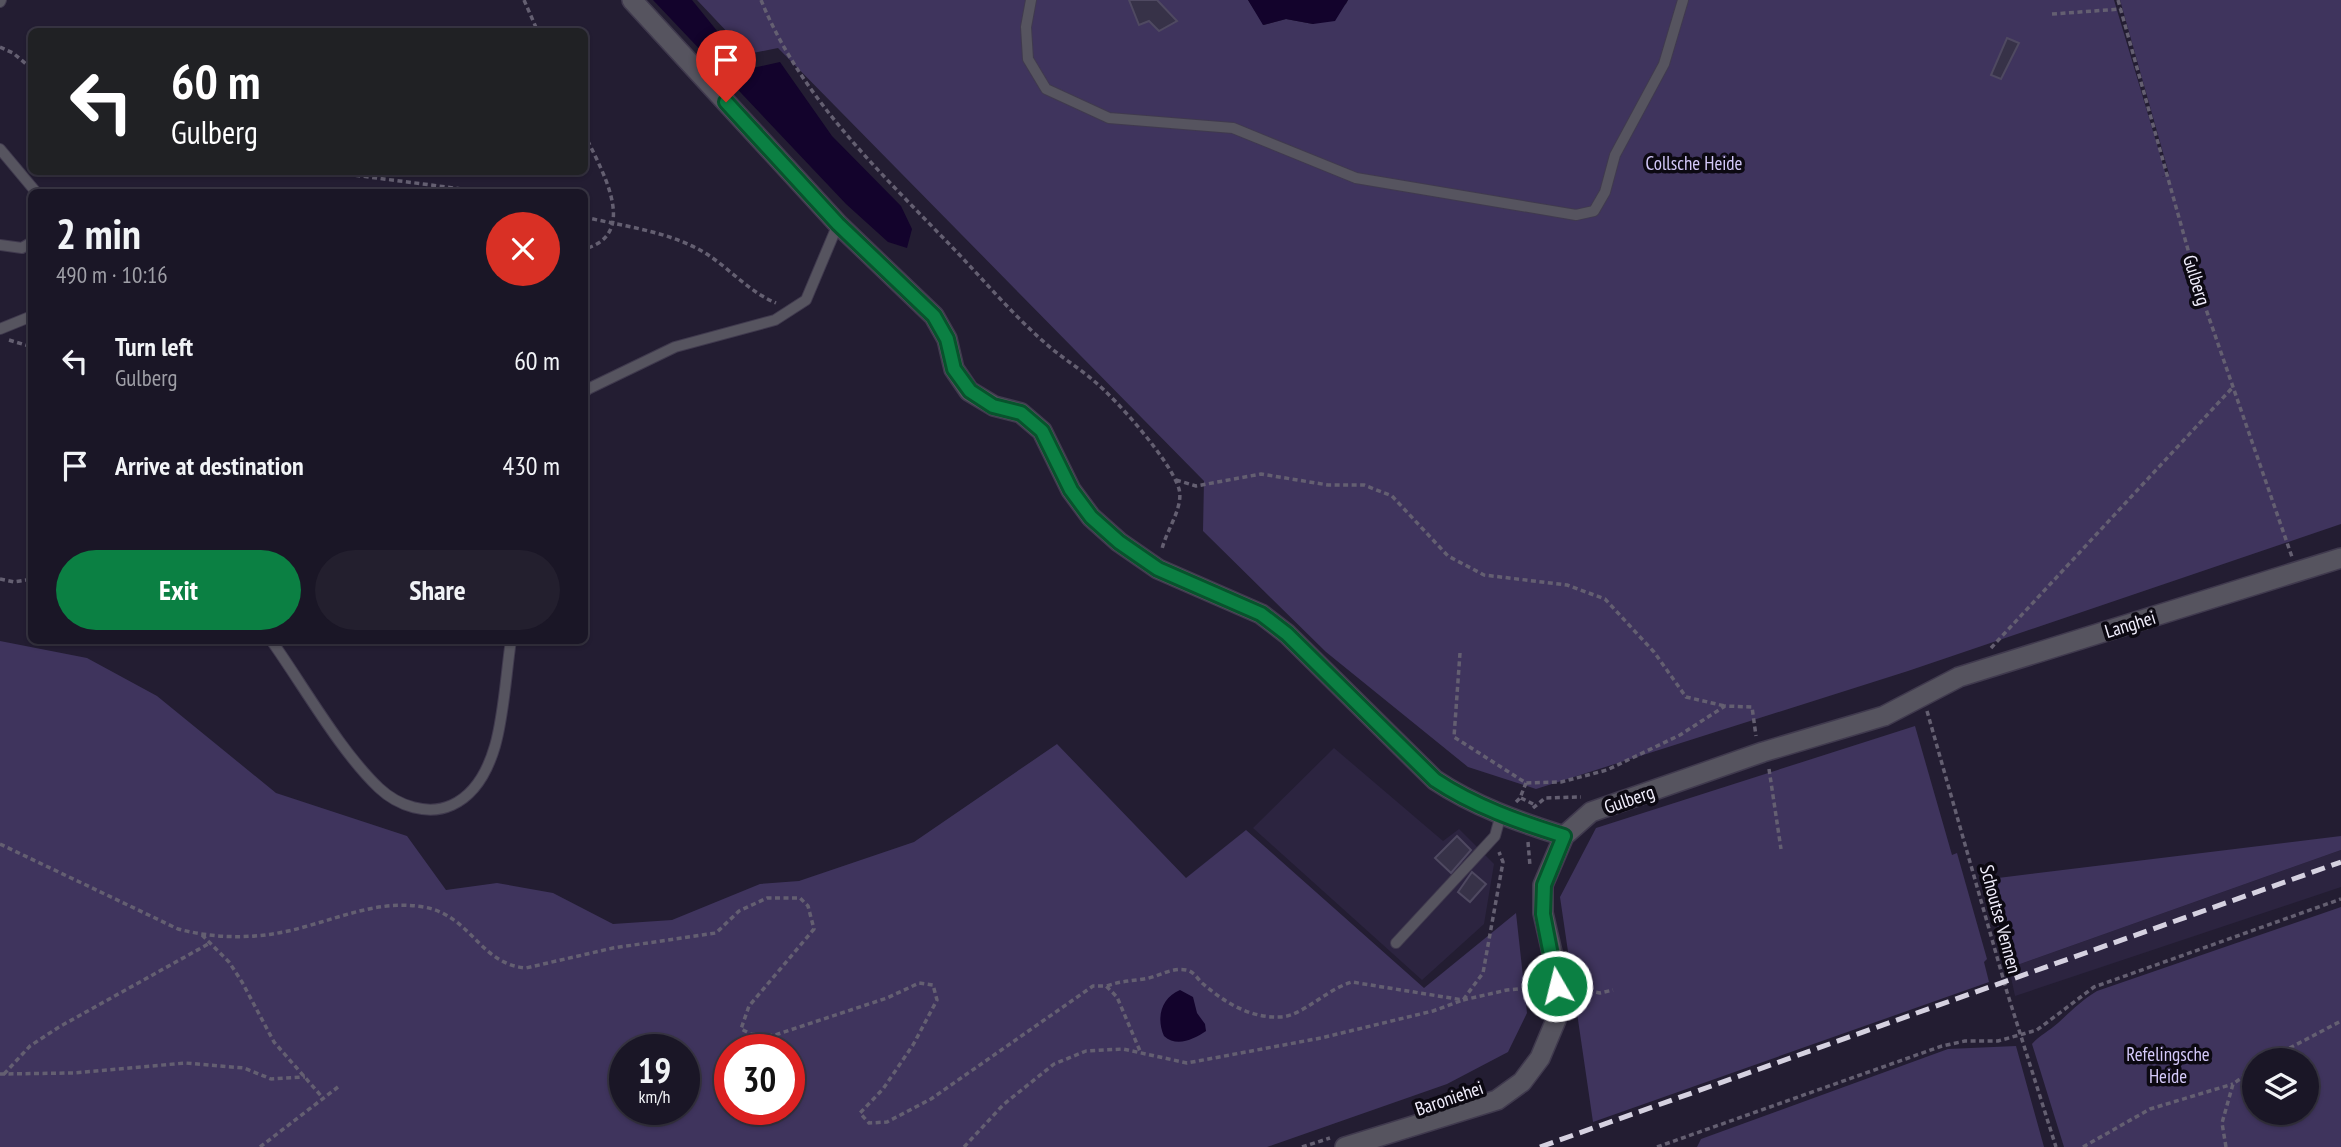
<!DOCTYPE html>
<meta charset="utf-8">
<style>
body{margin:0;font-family:"PT Sans Narrow",sans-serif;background:#231f2e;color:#f1f3f6;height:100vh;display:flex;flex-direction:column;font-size:26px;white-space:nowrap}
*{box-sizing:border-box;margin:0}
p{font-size:23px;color:#9f9fa7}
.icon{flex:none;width:38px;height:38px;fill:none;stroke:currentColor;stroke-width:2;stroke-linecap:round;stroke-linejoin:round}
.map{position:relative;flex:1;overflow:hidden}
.drawer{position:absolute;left:28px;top:189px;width:560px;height:455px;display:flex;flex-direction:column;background:#1a1626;border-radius:10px;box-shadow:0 2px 5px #0004,0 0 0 2px #383543}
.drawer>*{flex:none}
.guide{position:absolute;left:28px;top:28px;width:560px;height:147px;border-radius:10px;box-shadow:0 2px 5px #0004,0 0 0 2px #383543;background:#202124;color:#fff;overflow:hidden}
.buttons{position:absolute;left:2242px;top:1048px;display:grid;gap:14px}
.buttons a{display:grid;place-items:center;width:77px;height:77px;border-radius:50%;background:#1a1626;box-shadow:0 2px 5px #0004,0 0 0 2px #383543;font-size:35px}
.speed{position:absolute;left:609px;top:1034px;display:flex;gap:14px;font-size:35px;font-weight:700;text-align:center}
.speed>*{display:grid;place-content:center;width:91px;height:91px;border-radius:50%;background:#1a1626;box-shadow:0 2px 5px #0004,0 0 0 2px #383543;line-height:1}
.speed small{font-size:18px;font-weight:400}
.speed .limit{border:10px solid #d22;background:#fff;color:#111}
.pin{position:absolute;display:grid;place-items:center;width:60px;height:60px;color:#fff;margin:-72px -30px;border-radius:50% 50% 50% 0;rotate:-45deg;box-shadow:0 0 7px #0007}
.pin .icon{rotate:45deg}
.me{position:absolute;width:77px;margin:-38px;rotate:352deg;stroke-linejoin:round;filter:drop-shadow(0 0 5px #0008)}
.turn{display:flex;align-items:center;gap:24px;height:147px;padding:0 28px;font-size:32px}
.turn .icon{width:91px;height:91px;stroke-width:2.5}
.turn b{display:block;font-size:49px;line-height:60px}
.round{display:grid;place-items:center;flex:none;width:74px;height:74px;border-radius:37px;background:#231f2e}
.headline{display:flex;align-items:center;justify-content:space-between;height:119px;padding:0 28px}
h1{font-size:42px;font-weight:700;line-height:52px}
.primary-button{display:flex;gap:14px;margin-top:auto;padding:14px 28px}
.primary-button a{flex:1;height:80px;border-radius:42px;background:#0b8043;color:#fff;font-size:28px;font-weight:700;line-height:80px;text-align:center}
.primary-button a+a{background:#231f2e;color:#f1f3f6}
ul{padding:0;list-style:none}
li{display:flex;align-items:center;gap:21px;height:105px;padding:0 28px}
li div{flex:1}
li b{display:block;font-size:26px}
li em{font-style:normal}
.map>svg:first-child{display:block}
</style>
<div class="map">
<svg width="2341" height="1147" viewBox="0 0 2341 1147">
<rect width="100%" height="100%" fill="#231d32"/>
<path fill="#2c2440" d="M1334 748 1443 841 1459 829 1494 864 1484 924 1422 980 1253 828Z
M2341 850V887L2015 996 2009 968Z"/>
<path fill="#3f345d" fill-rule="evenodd" d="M697 0H1248L1264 25 1286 19 1313 24 1346 4 1348 0H2114L2166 175 2162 177 2169 174 2120 0H2341V524L1908 671 1536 789 1468 767 1326 652 1203 531 1204 481 778 48 748 54Z
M0 641 87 658 157 696 276 793 407 836 446 890 497 883 553 893 613 924 672 920 760 884 799 881 914 842 1057 744 1186 878 1246 830 1424 988 1516 913 1527 1013 1508 1052 1447 1084 1267 1147H0ZM625 1050H684V1110H625ZM730 1050H789V1110H730Z
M1915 726 1952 855 1957 853 1987 959 1984 962 1989 982 1593 1122 1560 897 1596 828Z
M2341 836V850L2009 968 1987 888 1998 878Z
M2341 907V1147H2064L2032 1044C2040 1035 2049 1031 2058 1023 2071 1011 2082 1000 2097 991ZM2254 1060H2306V1113H2254Z
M2016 1046 2044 1147H1697L1701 1139 1948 1049Z"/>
<path fill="#13032c" d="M653 0H692L748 69 780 62 832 136 901 206 912 229 907 248 888 242 846 204Z
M1248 0H1348L1335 21 1313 24 1286 19 1263 25Z
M1180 990 1193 997 1197 1013 1205 1024 1206 1031C1194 1039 1177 1048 1164 1036 1156 1018 1161 998 1180 990Z"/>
<path fill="#373248" stroke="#4f4961" stroke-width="2" d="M1129 0H1157L1177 21 1159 31 1149 21 1139 25Z
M2007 38 2019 43 2001 79 1991 75Z
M1457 836 1471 850 1451 873 1435 858Z
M1472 872 1486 884 1470 902 1458 892Z"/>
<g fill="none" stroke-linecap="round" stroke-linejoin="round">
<defs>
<path id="service" d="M1031 0 1026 27 1028 59 1046 89 1109 118 1233 128 1356 178 1576 215 1594 211 1605 192 1615 155 1664 64 1683 0
M0 2 1 0
M0 149 36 192
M0 245 22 248 32 242
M0 329 32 316
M584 393 588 389 675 347 775 320 806 300 838 224
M271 640C303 685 340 751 379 788 398 806 428 816 452 805 476 794 488 770 495 746 504 715 506 674 511 640
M1396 943 1495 836 1501 814"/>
<path id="minor" d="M632 0 838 224 934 316 947 339 954 369 969 391 994 406 1021 413 1042 431 1071 490 1091 517 1119 542 1158 569 1261 614 1287 634 1435 780C1474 806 1519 822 1564 836
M1345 1147 1497 1100 1522 1082 1540 1058 1556 1020 1554 961 1543 913V885L1564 836 1591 812 1763 752 1884 716 1959 677 2341 558"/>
</defs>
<use href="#service" stroke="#403a4e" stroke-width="12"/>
<use href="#minor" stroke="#403a4e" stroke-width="22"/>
<path stroke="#645f71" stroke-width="3.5" stroke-dasharray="5 3.5" stroke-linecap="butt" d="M524 0 538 32
M761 0C801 98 879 171 951 246 982 278 1011 313 1044 342 1059 356 1078 367 1094 381 1117 400 1171 461 1179 489 1184 507 1166 531 1162 549
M2118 0 2199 289 2292 557
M2052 14 2121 9
M0 47 13 53 32 69
M584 133C599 166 642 234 584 249
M330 172 485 192
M584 217C623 226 665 231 700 250 727 265 747 291 776 303
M9 340 32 347
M1176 480 1196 486 1261 474 1328 485H1364L1392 496 1448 556 1484 575 1567 585 1605 599 1654 652 1686 697 1725 706
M0 579 14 582 32 579
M1991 648 2233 387
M1460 653 1454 737 1526 783 1561 782 1607 770 1680 735 1725 706 1752 707 1756 736
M1927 711 2007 992 2056 1147
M1769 769 1781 849
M1521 798 1535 805
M1516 802 1520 798 1526 783
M1533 808 1545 798 1581 797
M1528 842 1530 866
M0 844 178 929C220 940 262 939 304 927 345 916 380 900 424 907 472 916 479 964 526 968L613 948 716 933 739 911 767 898H800L808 906 814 929 749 1006 741 1029 751 1034 775 1035 887 998 919 983 933 985 937 1000 913 1045 883 1089 860 1113 869 1123 887 1122 931 1099 1093 986H1106L1117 997 1140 1051
M202 935 229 962 242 982 274 1042 323 1098
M1107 986C1120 981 1131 981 1144 979 1158 977 1172 967 1186 970 1193 971 1197 978 1202 983 1224 1002 1249 1018 1280 1017 1303 1016 1325 990 1352 982L1463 1000 1507 990 1538 987
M1571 988 1600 993 1613 990
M2267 1060 2341 1021
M0 1074 73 1073 185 1063 244 1068 271 1079 305 1077
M4 1074 30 1046 59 1027 210 943
M260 1147 338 1087
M964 1147 1004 1104 1054 1064 1086 1051 1123 1049 1187 1063 1321 1038 1433 1011 1463 1000 1483 973 1503 862 1499 852
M1302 1147 1330 1138
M1657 1147 1942 1046 1965 1041H1998L2037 1030 2094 987 2341 899
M2083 1147 2150 1109 2233 1084
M2226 1147 2222 1123 2233 1084 2254 1069"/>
<use href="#service" stroke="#56545f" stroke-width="10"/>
<use href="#minor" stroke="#56545f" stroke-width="19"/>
<path stroke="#d5d1e0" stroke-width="5" stroke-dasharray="14 7" stroke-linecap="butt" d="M1540 1147 2341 862"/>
</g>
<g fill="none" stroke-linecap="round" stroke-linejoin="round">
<defs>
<path id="route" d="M726 102 838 224 934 316 947 339 954 369 970 391 993 406 1021 413 1042 431 1071 490 1091 517 1119 542 1158 569 1261 614 1287 634 1435 780C1474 806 1519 822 1564 836L1544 885 1543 914 1557 986"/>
</defs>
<use href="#route" stroke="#07532c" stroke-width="18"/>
<use href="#route" stroke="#0b8043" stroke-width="12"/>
</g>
<g text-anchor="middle" stroke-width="7" stroke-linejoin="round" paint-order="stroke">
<g font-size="19" fill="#d4c9f9" stroke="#0c0912">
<text x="1694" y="170">Collsche Heide</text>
<text x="2168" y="1061">Refelingsche<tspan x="2168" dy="22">Heide</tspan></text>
</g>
<g font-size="19" fill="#f1eefc" stroke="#0c0912">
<text transform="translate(2197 280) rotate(73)" y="7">Gulberg</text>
<text transform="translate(2130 624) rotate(-17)" y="7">Langhei</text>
<text transform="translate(1629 799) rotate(-19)" y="7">Gulberg</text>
<text transform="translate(2001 919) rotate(75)" y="7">Schoutse Vennen</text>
<text transform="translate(1449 1098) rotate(-19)" y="7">Baroniehei</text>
</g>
</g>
</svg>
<div class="buttons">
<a><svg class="icon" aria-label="layers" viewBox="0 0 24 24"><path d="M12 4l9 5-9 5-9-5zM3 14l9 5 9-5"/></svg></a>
</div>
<div class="speed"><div>19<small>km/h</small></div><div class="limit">30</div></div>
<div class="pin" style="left:726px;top:102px;background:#d93025"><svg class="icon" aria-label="arrive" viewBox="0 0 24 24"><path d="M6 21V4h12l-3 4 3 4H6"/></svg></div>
<svg class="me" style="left:1557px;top:986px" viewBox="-20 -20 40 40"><circle r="17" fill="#0b8043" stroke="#fff" stroke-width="3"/><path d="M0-11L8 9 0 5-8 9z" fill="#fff"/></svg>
<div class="guide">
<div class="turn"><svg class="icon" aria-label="left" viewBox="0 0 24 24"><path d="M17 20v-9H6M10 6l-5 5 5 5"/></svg><div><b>60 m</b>Gulberg</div></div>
</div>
<section class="drawer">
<div class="headline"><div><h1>2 min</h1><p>490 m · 10:16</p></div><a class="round" style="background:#d93025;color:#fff"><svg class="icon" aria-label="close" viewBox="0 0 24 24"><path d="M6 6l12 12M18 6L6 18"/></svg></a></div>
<ul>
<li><svg class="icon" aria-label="left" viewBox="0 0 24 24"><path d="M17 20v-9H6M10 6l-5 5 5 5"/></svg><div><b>Turn left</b><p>Gulberg</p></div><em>60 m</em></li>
<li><svg class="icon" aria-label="arrive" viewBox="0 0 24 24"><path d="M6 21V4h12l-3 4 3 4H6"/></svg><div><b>Arrive at destination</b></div><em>430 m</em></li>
</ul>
<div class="primary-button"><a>Exit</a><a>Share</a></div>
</section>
</div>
